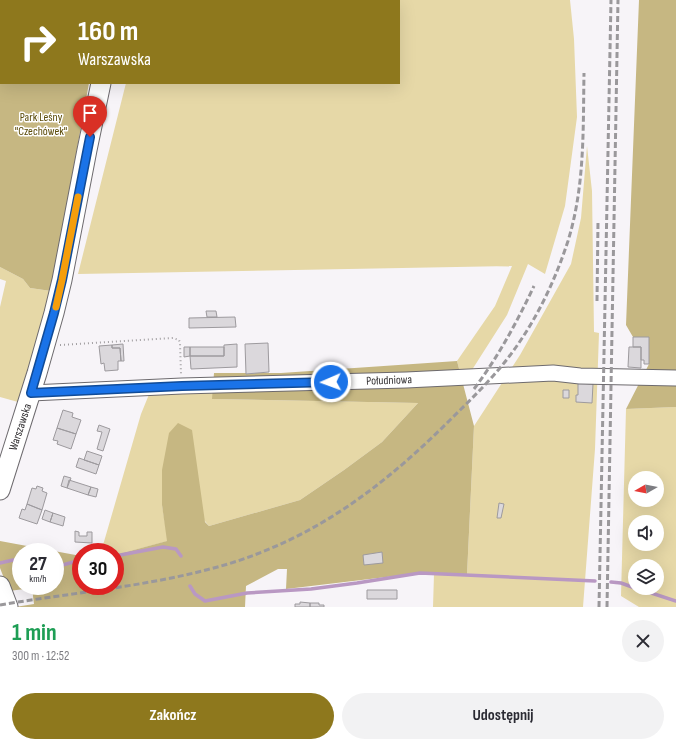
<!DOCTYPE html>
<html lang="pl">
<meta charset="utf-8">
<style>
body{margin:0;font-family:"Sofia Sans Condensed",sans-serif;background:#f2f2f3;color:#2b2b33;height:100vh;display:flex;flex-direction:column;font-size:15px;white-space:nowrap}
*{box-sizing:border-box;margin:0}
p{font-size:13px;color:#7c7c81}
.icon{flex:none;width:22px;height:22px;fill:none;stroke:currentColor;stroke-width:2;stroke-linecap:round;stroke-linejoin:round}
.map{position:relative;height:607px;overflow:hidden}
.details{display:flex;flex-direction:column;background:#fff;flex:1}
.details>*{flex:none}
.top-card{position:absolute;left:0px;top:0px;width:400px;height:84px;box-shadow:0 4px 16px #0002;background:#8e781d;color:#fff;overflow:hidden}
.needle{width:26px;rotate:261deg}
.controls{position:absolute;left:628px;top:471px;display:grid;gap:8px}
.controls a{display:grid;place-items:center;width:36px;height:36px;border-radius:50%;background:#fff;box-shadow:0 4px 16px #0002;font-size:20px}
.speed{position:absolute;left:12px;top:543px;display:flex;gap:8px;font-size:20px;font-weight:700;text-align:center}
.speed>*{display:grid;place-content:center;width:52px;height:52px;border-radius:50%;background:#fff;box-shadow:0 4px 16px #0002;line-height:1}
.speed small{font-size:10px;font-weight:400}
.speed .limit{border:6px solid #d22;background:#fff;color:#111}
.pin{position:absolute;display:grid;place-items:center;width:34px;height:34px;color:#fff;margin:-41px -17px;border-radius:50% 50% 50% 0;rotate:-45deg;box-shadow:0 0 4px #0007}
.pin .icon{rotate:45deg}
.me{position:absolute;width:44px;margin:-22px;rotate:268deg;stroke-linejoin:round;filter:drop-shadow(0 0 3px #0008)}
.turn{display:flex;align-items:center;gap:14px;height:84px;padding:0 12px;font-size:18px}
.turn .icon{width:52px;height:52px;stroke-width:2.5}
.turn b{display:block;font-size:28px;line-height:34px}
.round{display:grid;place-items:center;flex:none;width:42px;height:42px;border-radius:21px;background:#f2f2f3}
.overview{display:flex;align-items:center;justify-content:space-between;height:68px;padding:0 12px}
h1{font-size:24px;font-weight:700;line-height:30px;color:#1e9e55}
.button{display:flex;gap:8px;margin-top:auto;padding:8px 12px}
.button a{flex:1;height:46px;border-radius:24px;background:#8e781d;color:#fff;font-size:16px;font-weight:700;line-height:46px;text-align:center}
.button a+a{background:#f2f2f3;color:#2b2b33}
.map>svg:first-child{display:block}
</style>
<div class="map">
<svg width="676" height="607" viewBox="0 0 676 607">
<rect width="100%" height="100%" fill="#f7f4f8"/>
<path fill="#e6d8a7" fill-rule="evenodd" d="M147 0H570L574 39 577 117 565 206 545 274 528 264 507 315 463 384 457 361 495 306 512 266 78 274 126 83H399V1H146Z
M587 146 592 191 594 332 599 333 595 449 583 607H433L434 574 467 575 474 426 520 355 571 264 581 218Z
M0 267 23 279 30 288 51 291 18 402 0 397V307L6 281 0 279Z
M213 390V399L418 403 382 442 344 470 300 500 209 526 162 470V505L168 541 115 555V552H101L141 414 150 392Z
M676 407V607H639L621 596 626 409ZM635 478H657V500H635ZM635 522H657V544H635ZM635 566H657V588H635Z"/>
<path fill="#c6b782" fill-rule="evenodd" d="M0 0H107L1 1V83H89L51 291 30 288 23 279 0 267Z
M639 0H676V407L626 409 649 364V337H633L626 325Z
M457 361 474 426 467 575 420 573 286 589 287 569H278L246 586 245 607H15L34 604 32 588 9 591 0 568V541L81 556V586H115V555L167 541 162 505V470L169 433 178 423 192 430 205 522 209 526 300 500 344 470 382 442 418 403 212 399 214 373H281ZM21 552H55V586H21Z"/>
<g fill="none" stroke-linecap="round" stroke-linejoin="round">
<path stroke="#b998c3" stroke-width="3.5" d="M115 556 163 547 176 549 181 556
M0 563 13 560 21 562
M55 567 81 560
M611 582 621 583 635 588
M190 586 195 594 205 601 247 593 311 589 357 583 420 573 595 581
M636 588 676 601"/>
</g>
<path fill="#dbd8dc" stroke="#9d9a9e" d="M206 311H216L217 317H207Z
M235 317 236 327 189 328V318Z
M633 337H649V364H644V360H641V347H633Z
M268 343 269 372 246 374 245 344Z
M123 344 124 361H121L120 348H112V345Z
M237 344V367L191 369 190 356H224V345Z
M112 345V348H120L121 361H118V370L105 371 104 363 101 364 99 346Z
M184 347H190V356L184 357Z
M190 347H224V356H190Z
M629 347H641V368L628 367Z
M578 383 593 384 592 403 576 402V395H578Z
M563 390H569V398H563Z
M63 410 73 413 72 417 81 420 76 434 57 428Z
M99 425 110 429 103 451 97 449 102 432 97 431Z
M57 428 76 434 71 449 57 444 58 441 53 440Z
M87 451 102 456 99 465 84 460Z
M79 458 99 465 96 474 76 467Z
M64 476 71 478 67 488 61 486Z
M69 480 91 487 88 495 67 488Z
M37 486 43 488 42 491 47 493 42 510 27 504 32 488 36 489Z
M91 487 98 489 96 497 88 495Z
M499 503 504 504 501 518H497Z
M27 504 42 510 37 524 19 518 22 509 25 510Z
M45 510 53 513 50 522 42 519Z
M53 513 65 517 63 526 50 522Z
M75 531 79 532V536H87V532H92V543L75 542Z
M382 552 383 563 364 565 363 555Z
M367 590H397V599H367Z
M300 602 310 603V607H295V604H300Z
M310 603H319V605H324V607H310Z"/>
<g fill="none" stroke-linecap="round" stroke-linejoin="round">
<defs>
<path id="minor" d="M31 393 182 386 406 380 553 373 580 376 676 378"/>
<path id="tertiary" d="M119 1V0
M0 490 37 373 54 313 62 280 87 150 101 83
M0 586 8 607"/>
</defs>
<use href="#minor" stroke="#6d6a6e" stroke-width="17"/>
<use href="#tertiary" stroke="#6d6a6e" stroke-width="21"/>
<path stroke="#a19ea1" stroke-width="2" stroke-dasharray="1 3" stroke-linecap="butt" d="M60 345 173 338 179 340 180 343 181 374"/>
<use href="#minor" stroke="#fff" stroke-width="15"/>
<use href="#tertiary" stroke="#fff" stroke-width="19"/>
<path stroke="#9a989b" stroke-width="3" stroke-dasharray="6 3" stroke-linecap="butt" d="M597 301 598 222
M474 389C498 357 517 322 534 286
M0 605C76 592 154 586 228 564 316 537 382 487 446 424 462 408 478 393 493 376 528 337 552 290 568 241 585 186 583 129 584 73
M599 607 611 0
M607 607 618 0"/>
</g>
<g fill="none" stroke-linecap="round" stroke-linejoin="round">
<defs>
<path id="route" d="M90 137 62 280 54 313 31 393 182 386 331 382"/>
</defs>
<use href="#route" stroke="#114b97" stroke-width="10"/>
<use href="#route" stroke="#1a73e8" stroke-width="7"/>
<path stroke="#f59e0b" stroke-width="7" d="M56 307 62 280 78 197"/>
</g>
<g text-anchor="middle" stroke-width="3" stroke-linejoin="round" paint-order="stroke">
<g font-size="12" fill="#5a4a07" stroke="#fff">
<text x="41" y="121">Park Leśny<tspan x="41" dy="14">"Czechówek"</tspan></text>
</g>
<g font-size="12" fill="#343234" stroke="#fff">
<text transform="translate(389 380) rotate(-2)" y="4">Południowa</text>
<text transform="translate(20 427) rotate(-72)" y="4">Warszawska</text>
</g>
</g>
</svg>
<div class="controls">
<a><svg class="needle" viewBox="-14 -14 28 28"><path d="M0-13l5 13h-10z" fill="#e53935"/><path d="M0 13l5-13h-10z" fill="#7c7c81"/></svg></a>
<a><svg class="icon" aria-label="sound" viewBox="0 0 24 24"><path d="M4 9h4l5-4v14l-5-4H4zM17 9q2 3 0 6"/></svg></a>
<a><svg class="icon" aria-label="layers" viewBox="0 0 24 24"><path d="M12 4l9 5-9 5-9-5zM3 14l9 5 9-5"/></svg></a>
</div>
<div class="speed"><div>27<small>km/h</small></div><div class="limit">30</div></div>
<div class="pin" style="left:90px;top:137px;background:#d93025"><svg class="icon" aria-label="arrive" viewBox="0 0 24 24"><path d="M6 21V4h12l-3 4 3 4H6"/></svg></div>
<svg class="me" style="left:331px;top:382px" viewBox="-20 -20 40 40"><circle r="17" fill="#1a73e8" stroke="#fff" stroke-width="3"/><path d="M0-11L8 9 0 5-8 9z" fill="#fff"/></svg>
<div class="top-card">
<div class="turn"><svg class="icon" aria-label="right" viewBox="0 0 24 24"><path d="M7 20v-9h11M14 6l5 5-5 5"/></svg><div><b>160 m</b>Warszawska</div></div>
</div>
</div>
<section class="details">
<div class="overview"><div><h1>1 min</h1><p>300 m · 12:52</p></div><a class="round"><svg class="icon" aria-label="close" viewBox="0 0 24 24"><path d="M6 6l12 12M18 6L6 18"/></svg></a></div>
<div class="button"><a>Zakończ</a><a>Udostępnij</a></div>
</section>
